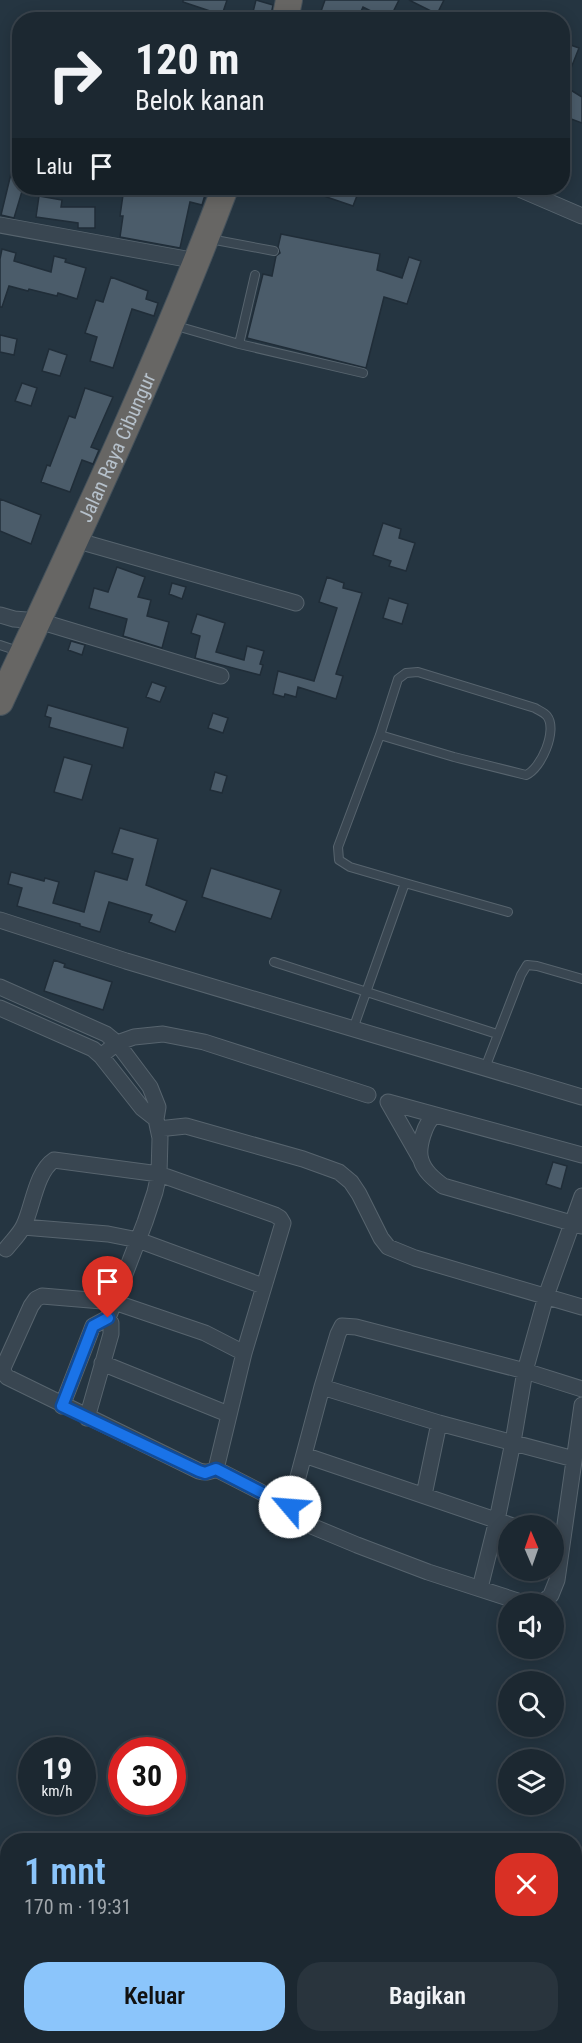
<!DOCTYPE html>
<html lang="id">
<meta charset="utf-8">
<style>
body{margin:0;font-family:"Roboto Condensed",sans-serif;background:#29343d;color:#f1f3f6;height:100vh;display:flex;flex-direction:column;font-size:22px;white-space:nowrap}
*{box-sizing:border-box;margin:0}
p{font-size:20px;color:#a0a6ab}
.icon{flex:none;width:33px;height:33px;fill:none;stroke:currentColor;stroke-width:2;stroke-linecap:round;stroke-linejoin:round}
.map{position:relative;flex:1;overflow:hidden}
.sheet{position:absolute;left:0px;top:1833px;width:582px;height:210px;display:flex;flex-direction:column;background:#1c2831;border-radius:24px 24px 0 0;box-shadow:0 3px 15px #0003,0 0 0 2px #3a444d}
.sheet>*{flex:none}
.hud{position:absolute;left:12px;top:12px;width:558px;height:183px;border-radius:24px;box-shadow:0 3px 15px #0003,0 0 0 2px #3a444d;background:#1c2831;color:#f1f3f6;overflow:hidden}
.needle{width:39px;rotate:358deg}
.tools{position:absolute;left:498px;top:1515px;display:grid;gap:12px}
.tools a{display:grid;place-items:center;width:66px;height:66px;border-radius:50%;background:#1c2831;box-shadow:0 3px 15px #0003,0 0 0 2px #3a444d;font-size:30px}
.speed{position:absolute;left:18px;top:1737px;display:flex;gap:12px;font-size:30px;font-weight:700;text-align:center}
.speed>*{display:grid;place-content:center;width:78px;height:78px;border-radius:50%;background:#1c2831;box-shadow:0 3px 15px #0003,0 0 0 2px #3a444d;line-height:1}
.speed small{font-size:15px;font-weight:400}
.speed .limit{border:9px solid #d22;background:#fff;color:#111}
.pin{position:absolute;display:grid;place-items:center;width:51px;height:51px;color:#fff;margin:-62px -26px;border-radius:50% 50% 50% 0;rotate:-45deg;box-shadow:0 0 6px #0007}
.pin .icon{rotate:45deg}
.me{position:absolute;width:66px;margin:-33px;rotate:297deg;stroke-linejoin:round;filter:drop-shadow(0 0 4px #0008)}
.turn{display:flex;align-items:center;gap:21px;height:126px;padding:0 24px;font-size:27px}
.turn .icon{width:78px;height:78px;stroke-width:2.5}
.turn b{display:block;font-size:42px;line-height:51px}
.then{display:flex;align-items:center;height:57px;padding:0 24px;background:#0003;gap:12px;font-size:22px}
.round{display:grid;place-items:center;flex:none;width:63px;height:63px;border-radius:24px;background:#29343d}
.head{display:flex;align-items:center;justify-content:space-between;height:102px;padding:0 24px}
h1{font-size:36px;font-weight:600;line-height:45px;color:#8bc5fb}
.primary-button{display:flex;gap:12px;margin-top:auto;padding:12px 24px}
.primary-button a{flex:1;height:69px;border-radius:24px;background:#8bc5fb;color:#111;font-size:24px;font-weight:600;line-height:69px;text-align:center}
.primary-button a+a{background:#29343d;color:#f1f3f6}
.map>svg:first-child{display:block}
</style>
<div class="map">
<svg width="582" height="2043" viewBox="0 0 582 2043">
<rect width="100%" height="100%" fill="#253541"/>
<path fill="#4b5c6a" stroke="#202d38" stroke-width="1.5" d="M183 0H227L222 15 183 2Z
M256 0 273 5 270 20H251Z
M325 0H399L389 20 363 7 357 20H318Z
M409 0H444L437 14Z
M562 42 579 48 563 88H562Z
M569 89 582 97V123L571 119 562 134V101Z
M16 153H20V188H23L14 218 1 215Z
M124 188H207L202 205 190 202 180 248 120 237 123 216H120Z
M309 188H360L353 206 309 191Z
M39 196 62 200 61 207H95V228H78V223L36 217Z
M281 234 380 254 377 270 402 278 409 257 421 261 407 304 384 297 366 368 247 338 263 274 272 276 276 256 280 253 278 247Z
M2 249 16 253 14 261 51 272 54 256 66 259 65 262 86 268 77 299 58 293 57 296 29 289 28 291 9 286 2 307H0V259Z
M111 277 148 291 146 299 158 303 154 316 132 309 113 368 90 361 97 337 85 333 96 300 103 302Z
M0 335 17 339 14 355 0 352Z
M49 349 67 355 60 376 42 371Z
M22 383 37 388 31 406 15 401Z
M85 388 113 397 91 447 99 450 93 464 82 460 70 492 41 482 47 465 50 466 69 416 75 418Z
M0 499 41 515 31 544 0 531Z
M383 523 401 529 399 538 415 543 406 571 389 566 391 561 373 555Z
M117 567 145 577 138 597 151 600 147 616 169 622 162 648 123 636 127 619 89 608 94 588 108 592Z
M327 577 344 583 343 588 362 593 336 674 343 676 336 699 298 687 296 697 285 694 284 697 273 694 278 671 314 681 337 608 319 602Z
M172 583 186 587 182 599 169 594Z
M389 598 408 604 402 624 383 618Z
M197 614 225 623 216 652 244 660 247 646 264 651 260 664 263 665 260 675 195 658 200 636 191 633Z
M71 641 85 645 82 655 68 650Z
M152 682 166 687 160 702 146 697Z
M48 705 128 728 123 748 49 727 51 718 45 716Z
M213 713 228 718 223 733 208 728Z
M64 757 92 765 82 800 54 792Z
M215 772 227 776 222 793 210 790Z
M120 828 158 839 146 885 187 901 175 932 149 922 152 915 109 902 100 932 80 926V924L17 906 22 888 8 884 11 872 44 881 45 878 59 882 53 903 84 912 95 871 127 880 133 859 112 853Z
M211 868 281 890 271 919 202 897Z
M54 960 65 964 64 967 112 982 103 1010 44 991Z
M553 1162 567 1166 561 1189 546 1184Z"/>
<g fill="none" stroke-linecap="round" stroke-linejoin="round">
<defs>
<path id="service" d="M210 239 274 251
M173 325 239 344 363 373
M239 344 255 275
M0 645 18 651
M380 735 454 757 526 775C541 769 558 730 547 716 545 713 538 710 535 708L418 672 406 673 398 679 380 735 338 847 339 860 350 867 405 883
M274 962 497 1034
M353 1029 405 883 508 912
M485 1068 521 975 527 965 537 966 582 979"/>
<path id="minor" d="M517 188 582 216
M0 225 197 261
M75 540 296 603
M0 615 14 619 39 621 221 676
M0 920 126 961 582 1097
M0 987 106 1034 117 1043 150 1087 158 1107 156 1119 160 1138 159 1174 155 1192 145 1222 108 1318 111 1323V1334L87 1418
M0 1008 93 1049 101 1056 142 1108 156 1119
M101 1056 117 1043 134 1037 163 1034 204 1042 368 1095
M435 1115C425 1122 417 1148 421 1160 424 1171 434 1179 443 1186L582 1226
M158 1129 186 1126 303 1159 339 1172 351 1182 359 1194 381 1238 388 1247 415 1258 582 1307
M420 1158 388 1102 582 1155
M23 1227 108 1234 138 1240 263 1286
M6 1249C12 1241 20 1234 24 1225 33 1206 36 1172 54 1160L159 1174 275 1215 280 1218 283 1223 244 1353 216 1469C210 1472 206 1473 199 1471L7 1377 4 1373 3 1368 31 1306 36 1299 42 1296 114 1302 205 1333 244 1353
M102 1363 228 1414
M322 1387 439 1423 574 1459
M62 1406 93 1326 108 1318
M304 1455 513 1526
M216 1469 290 1507
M424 1495 439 1423
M480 1588 497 1520 513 1442 525 1371 546 1296 582 1196
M527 1604 428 1572 357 1545 297 1520 290 1513V1507L322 1387 338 1334 342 1326 356 1327 525 1371 582 1389
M541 1604 551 1595 557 1580 582 1405"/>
<g id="trunk">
<path d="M285 20 289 0"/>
<path id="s1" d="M0 702C79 532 159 363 225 188"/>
</g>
</defs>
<use href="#service" stroke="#57646e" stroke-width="10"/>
<use href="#minor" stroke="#57646e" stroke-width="17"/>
<use href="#trunk" stroke="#44515b" stroke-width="28"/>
<use href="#service" stroke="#394651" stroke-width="8"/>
<use href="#minor" stroke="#394651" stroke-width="15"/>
<use href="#trunk" stroke="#676664" stroke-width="26"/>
</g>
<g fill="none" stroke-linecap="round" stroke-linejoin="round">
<defs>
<path id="route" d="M108 1318 93 1326 62 1406 199 1471 205 1473 216 1469 290 1507"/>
</defs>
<use href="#route" stroke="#114b97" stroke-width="15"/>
<use href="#route" stroke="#1a73e8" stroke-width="10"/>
</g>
<g text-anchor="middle" stroke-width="6" stroke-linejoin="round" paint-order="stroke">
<g font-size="20" fill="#b6c1cb" stroke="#1e2b36">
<text dy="7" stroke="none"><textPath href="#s1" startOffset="280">Jalan Raya Cibungur</textPath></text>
</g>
</g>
</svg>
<div class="tools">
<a><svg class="needle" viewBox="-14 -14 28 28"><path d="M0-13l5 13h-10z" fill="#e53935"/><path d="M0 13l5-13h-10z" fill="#a0a6ab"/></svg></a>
<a><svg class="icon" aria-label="sound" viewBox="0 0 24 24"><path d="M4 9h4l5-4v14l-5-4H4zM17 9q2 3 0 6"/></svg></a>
<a><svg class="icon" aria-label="search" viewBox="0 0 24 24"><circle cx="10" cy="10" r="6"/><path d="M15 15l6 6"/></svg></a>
<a><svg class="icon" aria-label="layers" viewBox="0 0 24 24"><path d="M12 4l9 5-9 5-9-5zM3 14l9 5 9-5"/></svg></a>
</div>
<div class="speed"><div>19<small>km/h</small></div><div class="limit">30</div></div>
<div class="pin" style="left:108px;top:1318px;background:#d93025"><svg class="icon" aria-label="arrive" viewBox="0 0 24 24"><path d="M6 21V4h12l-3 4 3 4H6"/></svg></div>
<svg class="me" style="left:290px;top:1507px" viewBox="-20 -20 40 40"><circle r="19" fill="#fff"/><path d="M0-13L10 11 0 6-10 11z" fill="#1a73e8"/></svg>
<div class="hud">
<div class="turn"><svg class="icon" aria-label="right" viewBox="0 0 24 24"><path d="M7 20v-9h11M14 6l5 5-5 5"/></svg><div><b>120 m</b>Belok kanan</div></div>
<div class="then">Lalu<svg class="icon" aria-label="arrive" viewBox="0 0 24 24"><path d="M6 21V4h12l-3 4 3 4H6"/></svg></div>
</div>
<section class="sheet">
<div class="head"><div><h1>1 mnt</h1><p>170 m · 19:31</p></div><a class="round" style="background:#d93025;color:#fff"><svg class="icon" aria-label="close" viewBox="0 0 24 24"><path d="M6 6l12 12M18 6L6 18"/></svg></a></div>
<div class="primary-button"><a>Keluar</a><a>Bagikan</a></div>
</section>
</div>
